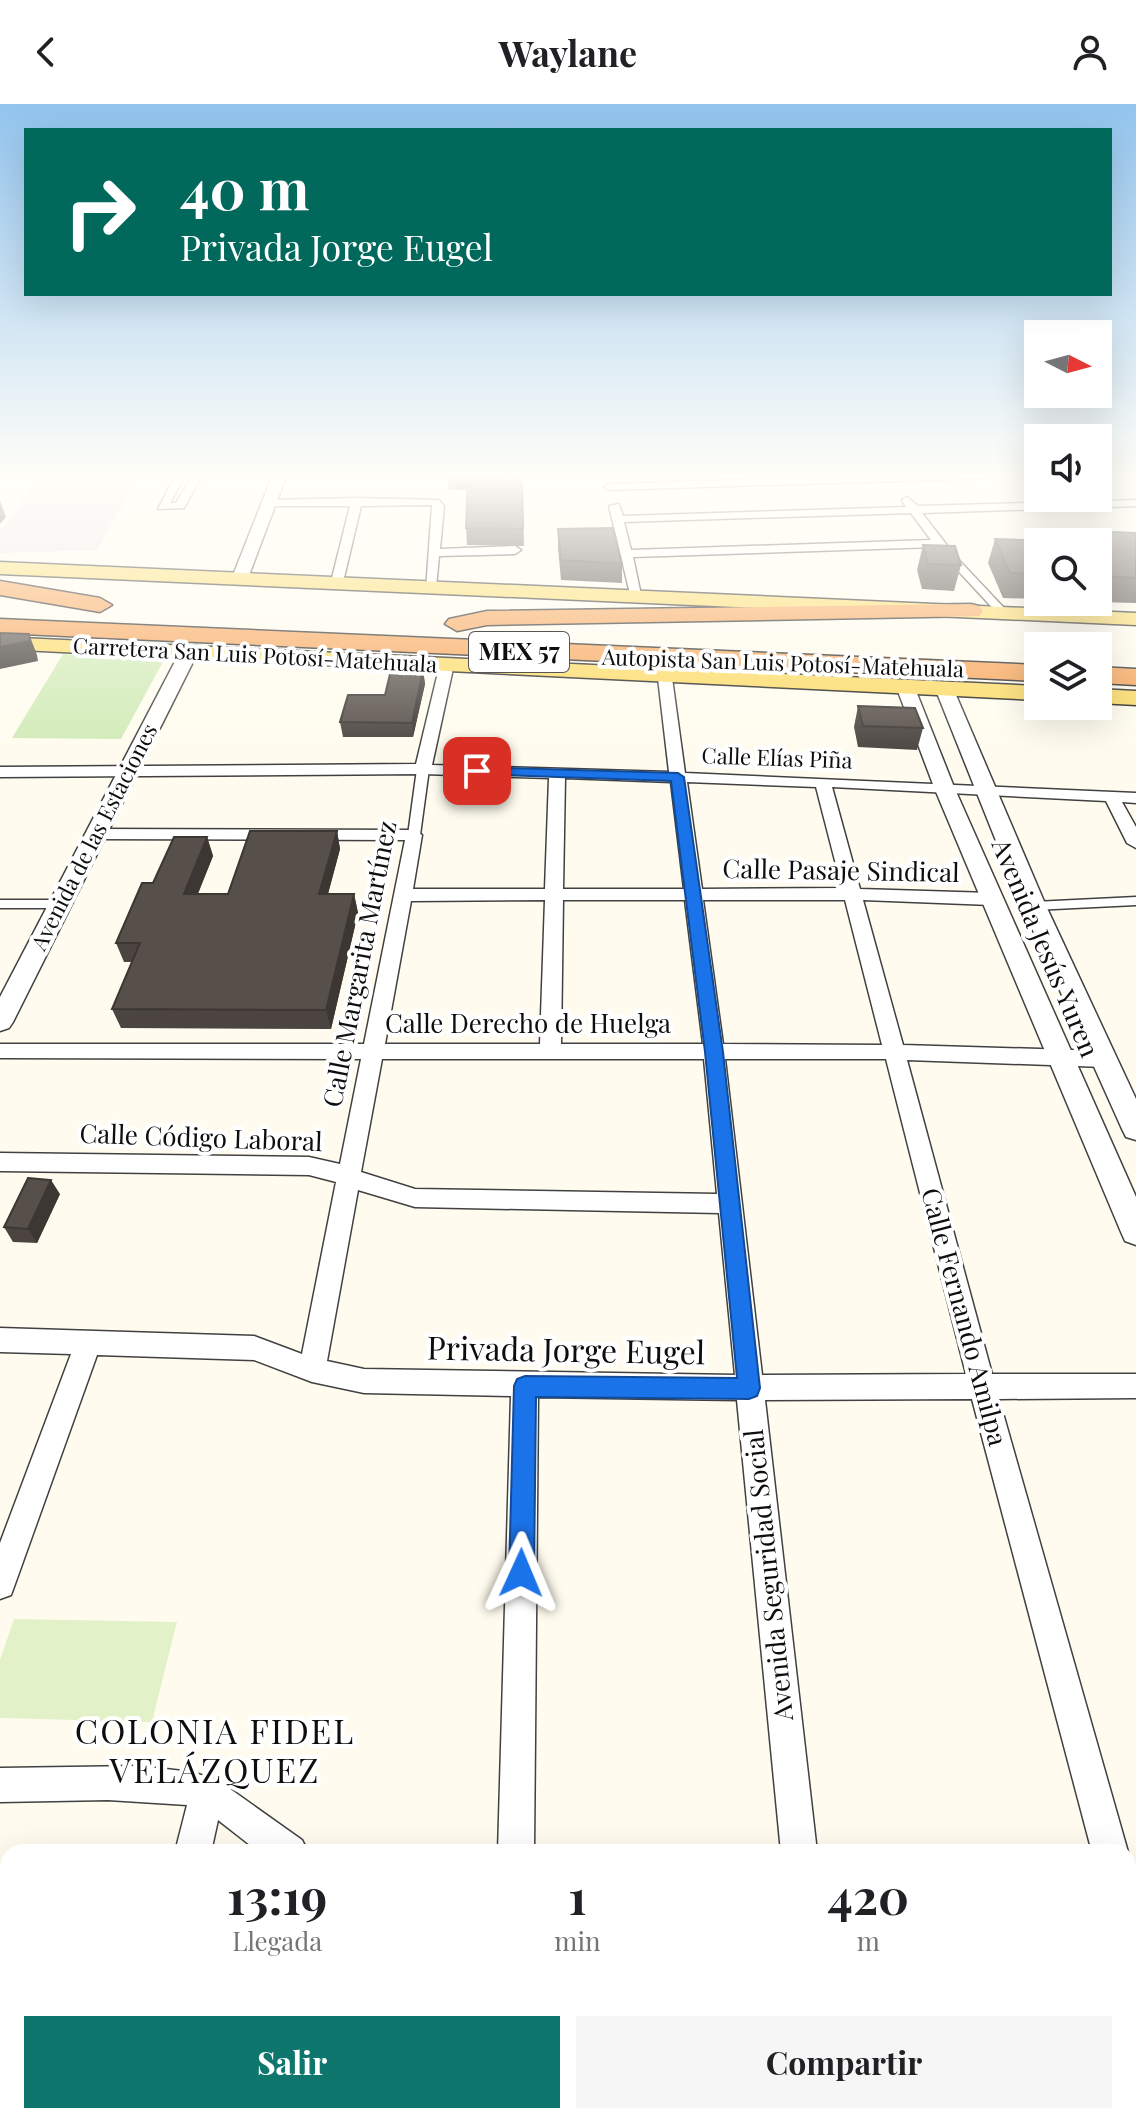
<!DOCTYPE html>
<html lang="es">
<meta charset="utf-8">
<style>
body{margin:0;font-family:"Playfair Display",serif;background:#f6f6f6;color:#202124;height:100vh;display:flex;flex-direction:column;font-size:30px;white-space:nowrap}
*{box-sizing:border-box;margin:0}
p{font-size:26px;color:#757577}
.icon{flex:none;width:44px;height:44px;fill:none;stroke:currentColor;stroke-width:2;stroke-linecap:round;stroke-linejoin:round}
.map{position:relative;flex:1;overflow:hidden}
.details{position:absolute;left:0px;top:1740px;width:1136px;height:280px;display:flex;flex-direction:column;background:#fff;border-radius:24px 24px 0 0;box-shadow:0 8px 32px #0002}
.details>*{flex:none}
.banner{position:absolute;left:24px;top:24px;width:1088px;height:168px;border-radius:0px;box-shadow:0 8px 32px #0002;background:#00695c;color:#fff;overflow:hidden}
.needle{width:52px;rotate:96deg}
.tools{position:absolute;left:1024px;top:216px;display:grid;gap:16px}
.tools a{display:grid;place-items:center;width:88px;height:88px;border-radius:0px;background:#fff;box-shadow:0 8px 32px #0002;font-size:40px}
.pin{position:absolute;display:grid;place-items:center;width:68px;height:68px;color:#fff;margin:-34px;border-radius:16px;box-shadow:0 4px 12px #0006}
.me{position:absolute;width:88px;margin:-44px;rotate:1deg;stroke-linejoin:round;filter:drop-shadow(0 0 6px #0008)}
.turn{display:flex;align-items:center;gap:28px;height:168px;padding:0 24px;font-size:36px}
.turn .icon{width:104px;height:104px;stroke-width:2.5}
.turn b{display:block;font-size:56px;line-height:68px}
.eta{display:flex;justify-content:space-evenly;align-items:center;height:136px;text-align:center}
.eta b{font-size:48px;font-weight:700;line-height:56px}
.cta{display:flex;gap:16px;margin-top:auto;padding:16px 24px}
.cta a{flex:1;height:92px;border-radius:0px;background:#0f766e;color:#fff;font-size:32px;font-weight:700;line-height:92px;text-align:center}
.cta a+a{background:#f6f6f6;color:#202124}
header{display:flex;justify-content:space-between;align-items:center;height:104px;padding:0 24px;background:#fff;font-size:36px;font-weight:700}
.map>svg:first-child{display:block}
</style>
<header><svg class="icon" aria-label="back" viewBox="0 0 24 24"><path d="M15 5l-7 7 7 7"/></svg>Waylane<svg class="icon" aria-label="person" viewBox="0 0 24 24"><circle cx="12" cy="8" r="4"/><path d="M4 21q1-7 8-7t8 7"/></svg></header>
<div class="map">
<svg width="1136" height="2020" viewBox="0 0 1136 2020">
<rect width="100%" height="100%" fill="#fffcef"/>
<path fill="#ece2ed" d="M42 370H140L97 446 0 449V427Z"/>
<path fill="#d1ebb7" d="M63 550 165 554 121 635 12 634Z"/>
<path fill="#e3f1c9" d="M14 1515 177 1518 152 1618 0 1614V1556Z"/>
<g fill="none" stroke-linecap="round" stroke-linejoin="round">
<defs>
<path id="pedestrian" d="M423 662 429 665 420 731 414 735 408 731 417 665Z
M1136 793V801L1034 806 1027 802 1034 798Z
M0 796H58L65 800 58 804H0Z"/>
<path id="minor" d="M176 370H186L170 399H176L193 370H203L184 404 158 405Z
M933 370H1027L1022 373 609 386 604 383 609 380Z
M907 393 918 402 1136 396V402L922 409 956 453 1005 505 1006 508 1000 512 936 443 633 453 641 491 631 494 609 402 619 400 623 412 906 403 902 396ZM911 409 931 436 631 446 624 418Z
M357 394 439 396 444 402 440 445 515 442 521 446 515 450 439 452 436 483 426 486 432 401 361 402 343 478 337 482 331 478 350 402H270L265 399 270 396Z
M447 556 454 560 432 661 669 668 658 574 665 570 672 574 685 669 1136 689V699L1122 698 1136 723V744L1127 739 1106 697 832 683 860 785 991 789 1000 795 991 801 863 796 903 941 1104 947 1115 955 1104 963 907 956 992 1270H1136V1294L999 1295 1128 1748H1092L972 1295 765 1296 817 1748H781L737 1296 538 1293 534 1748H498L511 1292 364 1289 312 1278 254 1256 97 1251 15 1480 11 1491 0 1495V1439L71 1250 0 1248V1224L254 1232 302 1250 336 1078 309 1071 0 1067V1049L309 1053 340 1060 361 955 0 954V940H364L405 736 96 735 88 730 96 725 414 726 422 731 413 785H545L549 674 423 670 0 673V663L416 660 440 560ZM565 674 671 678 684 785H563ZM687 678 816 683 842 784 702 785ZM545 796 540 940H385L411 797ZM563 796H685L703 940H561ZM703 796H845L882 941 723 940ZM382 955H704L717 1090 415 1085 361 1068ZM725 955H886L966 1270 762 1271ZM358 1086 415 1103 719 1109 735 1271 364 1265 327 1257Z
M139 1662 192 1668 219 1677 302 1736 308 1748H259L218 1716 211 1748H175L187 1701 108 1696 0 1698V1664Z
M1128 1796 1136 1799V1863L1128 1859Z
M0 1969H8V2009H0Z
M118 2012H159L162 2020H121Z
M807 2012H847L848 2020H808Z"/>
<path id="tertiary" d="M273 370H287L248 474 234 477 232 474Z
M189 543 198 548 13 918 9 924 0 927V893L180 548Z
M905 577 914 582 954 683 1136 1093V1141L1125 1137 1121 1128 934 683 896 582Z
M944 579 953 584 1046 802 1136 995V1036L1126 1033 1122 1025 1022 802 935 584Z"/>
<path id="primary" d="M0 458 1136 509V521L0 470Z
M0 533 1038 582V596L0 545Z
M1098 585 1136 587V601L1098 599Z"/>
<path id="motorway" d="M0 477 100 494 112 501 100 508 0 491Z
M971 500 979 502 983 507 979 512 487 521 457 527 445 520 449 515 487 507Z
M0 515 1038 561V577L0 529Z
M1098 563 1136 565V581L1098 579Z"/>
</defs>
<use href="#pedestrian" stroke="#414141" stroke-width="3"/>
<use href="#minor" stroke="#414141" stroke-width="3"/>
<use href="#tertiary" stroke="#414141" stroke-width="3"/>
<use href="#primary" stroke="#1f1f1f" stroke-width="3"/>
<use href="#motorway" stroke="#1f1f1f" stroke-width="3"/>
<use href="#pedestrian" fill="#fff" fill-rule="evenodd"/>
<use href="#minor" fill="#fff" fill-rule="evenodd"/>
<use href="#tertiary" fill="#fff" fill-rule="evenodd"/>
<use href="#primary" fill="#fcda62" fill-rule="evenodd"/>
<use href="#motorway" fill="#f8a254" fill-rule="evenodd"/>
</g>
<path fill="#4b4440" d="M447 370H522L524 442 467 441 466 424 467 386H449Z
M558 425 622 460V479L561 476 558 444Z
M1047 425 1136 429V499L1098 498V438H1038V495L1003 494 988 459 995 435 1043 437Z
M923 441 961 461 954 487 922 485 917 466Z
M423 566 425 580 413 633H343L340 618Z
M858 602 923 624 917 646 858 643 854 623Z
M337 727 340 745 328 790H354L358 809 331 925 121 924 112 905 132 858H124L116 839 153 779 207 733 213 752 198 790H228Z
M60 1090 37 1139 13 1138 4 1123Z"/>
<path fill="#3d3734" d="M0 396 6 413 0 420Z
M29 530 37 551 38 557 0 565V543Z
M423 566 425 580 413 633 412 619Z
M337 727 340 745 323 808 319 790Z
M207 733 213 752 190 808 184 790Z
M354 790 358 809 331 925 326 906Z
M51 1076 60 1090 37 1139 28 1125Z"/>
<path fill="#574f4a" stroke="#3d3734" stroke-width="2" d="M447 370H522L523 425 466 424 468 370 447 371Z
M613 424 622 460 561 456 558 425Z
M1047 425 1136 429V474L1098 472V438H1038V470L1010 469 995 435 1053 437Z
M923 441 955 442 961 461 928 460Z
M0 529 29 530 30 537 0 543Z
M391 566H423L412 619 340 618 348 591H385Z
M858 602 915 604 923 624 863 622Z
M250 727H337L319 790H354L326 906 112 905 140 839H116L142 779H153L174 733H207L184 790H228Z
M28 1074 51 1076 28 1125 4 1123Z"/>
<linearGradient id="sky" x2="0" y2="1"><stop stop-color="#92c4ee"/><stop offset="0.57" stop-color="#fffef8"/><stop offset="1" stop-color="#fffef8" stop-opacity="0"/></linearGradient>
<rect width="1136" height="652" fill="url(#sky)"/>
<path fill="#1a73e8" stroke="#114b97" stroke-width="2" d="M477 663 678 669 684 673 723 948 760 1284 757 1292 749 1295 536 1293 534 1469 530 1477 521 1481 513 1477 509 1469 514 1282 517 1275 525 1272 737 1274 705 948 671 677 472 670 470 667Z"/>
<g text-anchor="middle" stroke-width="8" stroke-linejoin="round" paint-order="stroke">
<g font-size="22" fill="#0e0e0e" stroke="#fff">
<text transform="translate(255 551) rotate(3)" y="8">Carretera San Luis Potosí-Matehuala</text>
<text transform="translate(783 559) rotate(2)" y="8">Autopista San Luis Potosí-Matehuala</text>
<text transform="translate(777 654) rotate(2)" y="8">Calle Elías Piña</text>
<text transform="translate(94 733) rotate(-63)" y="8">Avenida de las Estaciones</text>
</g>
<rect fill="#fff" stroke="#565656" stroke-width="2" x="469" y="528" width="100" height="40" rx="6"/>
<g font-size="24" font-weight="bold" fill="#0e0e0e">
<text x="519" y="556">MEX 57</text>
</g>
<g font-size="26" fill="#0e0e0e" stroke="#fff">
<text transform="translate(841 767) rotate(1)" y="9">Calle Pasaje Sindical</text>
<text transform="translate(1045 844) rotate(67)" y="9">Avenida Jesús Yuren</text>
<text transform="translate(360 860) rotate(-79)" y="9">Calle Margarita Martínez</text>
<text x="528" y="929">Calle Derecho de Huelga</text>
<text transform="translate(201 1034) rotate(2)" y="9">Calle Código Laboral</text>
<text transform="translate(964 1213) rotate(75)" y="9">Calle Fernando Amilpa</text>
<text transform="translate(769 1471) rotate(-96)" y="9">Avenida Seguridad Social</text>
</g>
<g font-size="32" fill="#0e0e0e" stroke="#fff">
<text transform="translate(566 1247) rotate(1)" y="11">Privada Jorge Eugel</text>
</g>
<g font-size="34" letter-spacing="2" fill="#0e0e0e" stroke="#fff">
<text x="215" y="1640">COLONIA FIDEL<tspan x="215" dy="39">VELÁZQUEZ</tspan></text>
</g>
</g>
</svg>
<div class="tools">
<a><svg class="needle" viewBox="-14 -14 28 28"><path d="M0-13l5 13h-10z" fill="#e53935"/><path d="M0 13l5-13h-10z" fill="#757577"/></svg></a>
<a><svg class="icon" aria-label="sound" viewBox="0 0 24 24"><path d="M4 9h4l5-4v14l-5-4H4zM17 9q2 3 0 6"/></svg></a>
<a><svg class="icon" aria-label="search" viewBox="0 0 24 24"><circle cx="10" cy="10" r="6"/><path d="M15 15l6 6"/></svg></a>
<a><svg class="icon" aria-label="layers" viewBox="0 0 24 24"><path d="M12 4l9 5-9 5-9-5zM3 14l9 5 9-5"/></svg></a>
</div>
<div class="pin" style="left:477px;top:667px;background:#d93025"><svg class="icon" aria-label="arrive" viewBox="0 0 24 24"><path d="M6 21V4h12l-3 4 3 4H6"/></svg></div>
<svg class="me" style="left:521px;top:1469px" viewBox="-20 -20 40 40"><path d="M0-17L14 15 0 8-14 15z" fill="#1a73e8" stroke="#fff" stroke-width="4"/></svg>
<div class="banner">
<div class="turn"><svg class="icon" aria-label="right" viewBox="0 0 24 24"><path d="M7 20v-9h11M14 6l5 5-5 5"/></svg><div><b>40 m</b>Privada Jorge Eugel</div></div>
</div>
<section class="details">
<div class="eta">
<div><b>13:19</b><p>Llegada</p></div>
<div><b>1</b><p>min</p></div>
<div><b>420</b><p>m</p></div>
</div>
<div class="cta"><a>Salir</a><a>Compartir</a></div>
</section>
</div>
